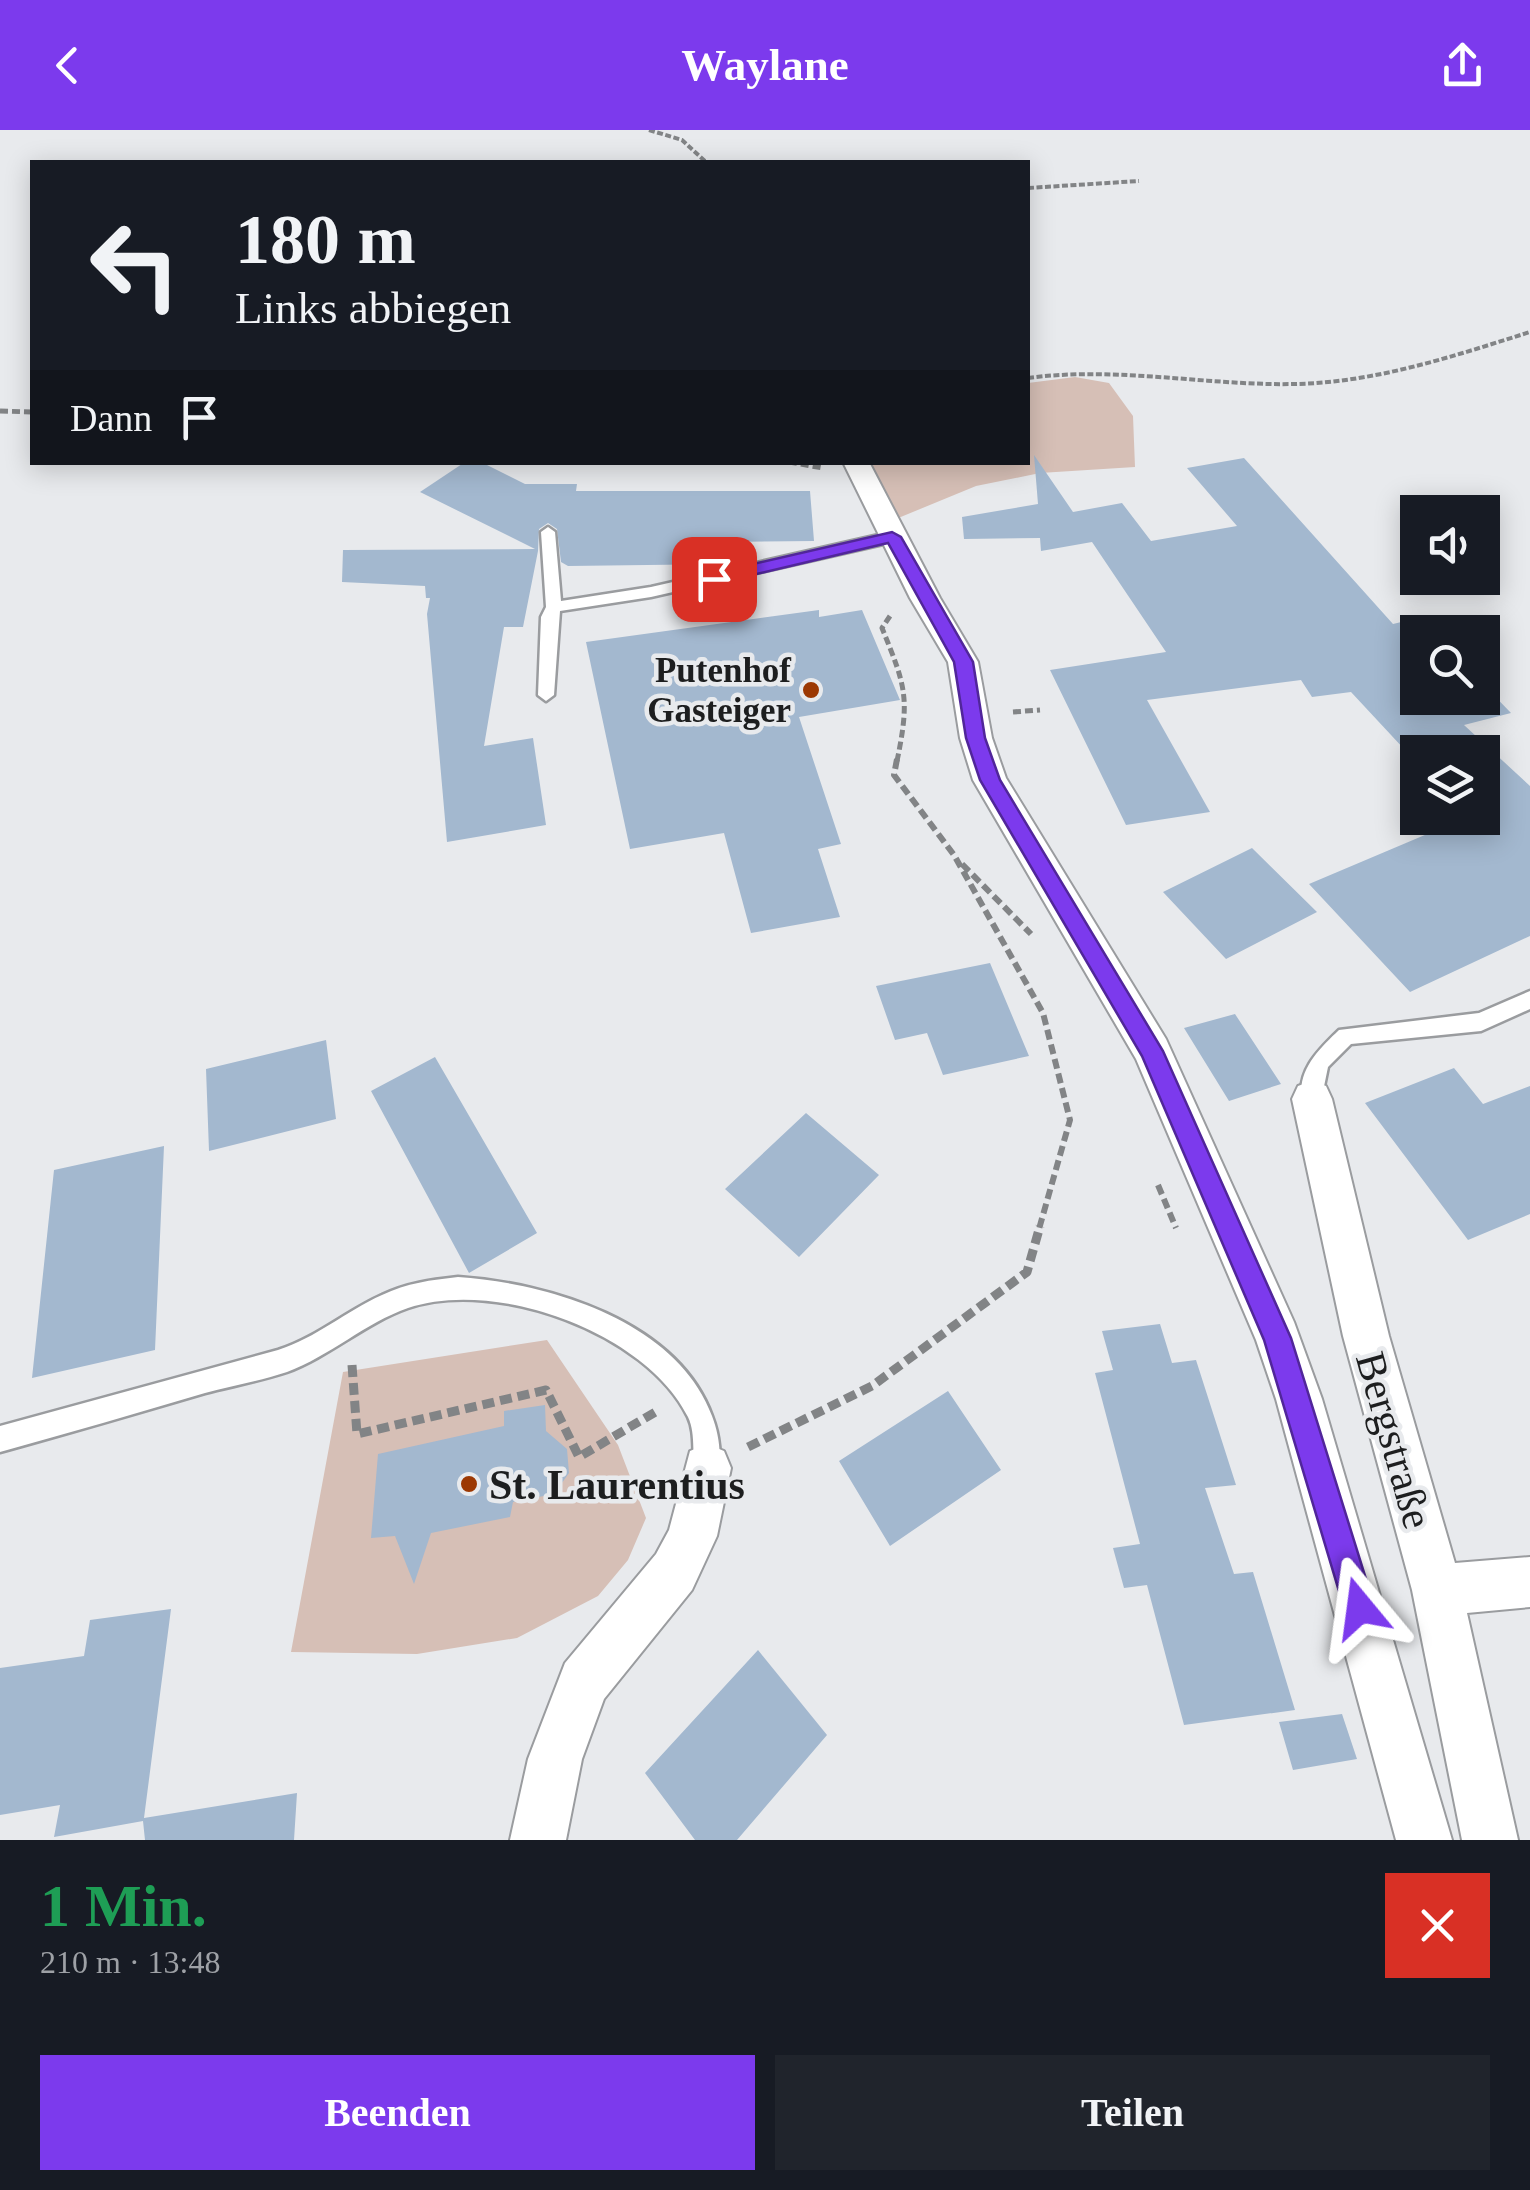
<!DOCTYPE html>
<html lang="de">
<meta charset="utf-8">
<style>
body{margin:0;font-family:Georgia,serif;background:#20242c;color:#f1f3f6;height:100vh;display:flex;flex-direction:column;font-size:38px;white-space:nowrap}
*{box-sizing:border-box;margin:0}
p{font-size:32px;color:#9ea1a6}
.icon{flex:none;width:55px;height:55px;fill:none;stroke:currentColor;stroke-width:2;stroke-linecap:round;stroke-linejoin:round}
.map{position:relative;height:1710px;overflow:hidden}
.sheet{display:flex;flex-direction:column;background:#171b24;flex:1}
.sheet>*{flex:none}
.guide{position:absolute;left:30px;top:30px;width:1000px;height:305px;border-radius:0px;box-shadow:0 5px 25px #0003;background:#171b24;color:#f1f3f6;overflow:hidden}
.tools{position:absolute;left:1400px;top:365px;display:grid;gap:20px}
.tools a{display:grid;place-items:center;width:100px;height:100px;border-radius:0px;background:#171b24;box-shadow:0 5px 25px #0003;font-size:50px}
.pin{position:absolute;display:grid;place-items:center;width:85px;height:85px;color:#fff;margin:-42px;border-radius:20px;box-shadow:0 5px 15px #0006}
.me{position:absolute;width:110px;margin:-55px;rotate:344deg;stroke-linejoin:round;filter:drop-shadow(0 0 8px #0008)}
.turn{display:flex;align-items:center;gap:35px;height:210px;padding:0 40px;font-size:45px}
.turn .icon{width:130px;height:130px;stroke-width:2.5}
.turn b{display:block;font-size:70px;line-height:85px}
.then{display:flex;align-items:center;height:95px;padding:0 40px;background:#0003;gap:20px;font-size:38px}
.round{display:grid;place-items:center;flex:none;width:105px;height:105px;border-radius:0px;background:#20242c}
.head{display:flex;align-items:center;justify-content:space-between;height:170px;padding:0 40px}
h1{font-size:60px;font-weight:700;line-height:75px;color:#1e9e55}
.cta{display:flex;gap:20px;margin-top:auto;padding:20px 40px}
.cta a{flex:1;height:115px;border-radius:0px;background:#7c3aed;color:#fff;font-size:40px;font-weight:700;line-height:115px;text-align:center}
.cta a+a{background:#20242c;color:#f1f3f6}
header{display:flex;justify-content:space-between;align-items:center;height:130px;padding:0 40px;background:#7c3aed;color:#fff;font-size:45px;font-weight:700}
.map>svg:first-child{display:block}
</style>
<header><svg class="icon" aria-label="back" viewBox="0 0 24 24"><path d="M15 5l-7 7 7 7"/></svg>Waylane<svg class="icon" aria-label="share" viewBox="0 0 24 24"><path d="M12 15V3M7 8l5-5 5 5M5 13v7h14v-7"/></svg></header>
<div class="map">
<svg width="1530" height="1710" viewBox="0 0 1530 1710">
<rect width="100%" height="100%" fill="#e8eaed"/>
<path fill="#d6bfb6" d="M1075 247 1109 253 1133 286 1135 337 1040 343 976 356 891 391 864 332H1028V253Z
M547 1210 618 1315 646 1388 628 1430 598 1466 517 1508 417 1524 291 1522 343 1242Z"/>
<path fill="#a3b8cf" d="M1034 325 1073 382 1122 373 1151 411 1237 396 1187 338 1244 328 1393 494 1418 488 1433 502H1418V568H1482V553L1511 583 1464 595 1530 656V806L1410 862 1309 754 1465 688H1482V622H1418V634L1351 562 1312 567 1301 550 1147 570 1210 682 1126 695 1050 540 1166 522 1092 412 1041 421 1040 408 964 409 962 387 1038 374Z
M465 332H481L525 354H577L576 361H810L814 411 726 412V434L568 436 561 432 557 399 548 393 539 399 538 421 523 497H504L484 616 533 608 546 695 447 712 427 484 430 468H426L425 456 342 452 343 420 535 419 420 362Z
M819 480V487L862 480 900 570 799 587 841 714 818 719 840 787 751 803 724 703 630 719 586 512Z
M1252 718 1317 782 1226 829 1163 762Z
M990 833 1029 926 943 945 927 903 895 910 876 856Z
M1235 884 1281 954 1229 971 1184 898Z
M326 910 336 989 209 1021 206 939Z
M435 927 537 1103 469 1143 371 961Z
M1454 938 1483 974 1530 956V1084L1468 1110 1365 973Z
M806 983 879 1045 799 1127 725 1059Z
M164 1016 155 1220 32 1248 54 1040Z
M1160 1194 1172 1233 1196 1230 1236 1355 1205 1358 1234 1444 1253 1442 1295 1580 1184 1595 1147 1455 1124 1458 1113 1418 1140 1414 1095 1243 1113 1240 1102 1201Z
M948 1261 1001 1340 890 1416 839 1331Z
M545 1275 546 1301 567 1319 569 1343 554 1364 513 1372 510 1387 431 1403 414 1454 395 1406 371 1408 378 1324 504 1296V1281Z
M171 1479 144 1688 297 1663 294 1710H145L143 1691 54 1707 60 1675 0 1685V1538L84 1526 90 1490Z
M758 1520 827 1605 737 1710H695L645 1643Z
M1342 1584 1357 1629 1293 1640 1279 1592Z"/>
<g fill="none" stroke-linecap="round" stroke-linejoin="round">
<defs>
<path id="lane" d="M548 397 555 402 561 471 651 457 892 402 899 407 892 412 651 467 560 481 554 565 546 571 538 565 541 487 546 477 541 402Z
M1530 861V879L1481 901 1351 914 1328 937 1320 976 1312 979 1304 976C1293 944 1318 920 1339 900L1479 883Z
M458 1147C549 1153 677 1191 712 1286 719 1304 723 1329 716 1347L707 1351 698 1347C690 1328 697 1306 688 1287 646 1202 495 1148 408 1178 365 1193 330 1226 287 1242 260 1251 232 1256 205 1263 137 1283 69 1303 0 1322V1296L278 1220C316 1208 346 1181 382 1165 407 1153 431 1150 458 1147Z"/>
<path id="street" d="M843 332H869L940 468 978 532 992 608 1006 648 1166 909 1294 1192 1322 1269 1452 1710H1396L1276 1269 1256 1210 1136 929 973 650 960 608 948 532 910 468Z
M1312 951 1326 956 1332 969 1389 1206 1455 1433 1530 1427V1477L1467 1483 1518 1710H1462L1412 1460 1343 1206 1292 969 1298 956Z
M707 1314 724 1321 731 1338 717 1406 692 1460 604 1569 582 1629 566 1710H510L528 1629 565 1533 656 1424 669 1400 690 1321Z"/>
</defs>
<use href="#lane" stroke="#9a9c9f" stroke-width="5"/>
<use href="#street" stroke="#9a9c9f" stroke-width="4"/>
<path stroke="#828486" stroke-width="4" stroke-dasharray="6 2.5" stroke-linecap="butt" d="M649 0 682 10 706 32
M1028 58 1139 51
M1028 248C1119 236 1207 256 1297 254 1377 252 1454 226 1530 202"/>
<path stroke="#828486" stroke-width="5" stroke-dasharray="8 4" stroke-linecap="butt" d="M0 281 32 282
M789 332 823 338
M890 486 882 498C906 557 910 568 897 631
M1013 582 1040 580"/>
<path stroke="#828486" stroke-width="6" stroke-dasharray="10 5" stroke-linecap="butt" d="M897 629 894 645 954 725 1043 883 1070 990 1039 1099
M962 734 1031 804
M1158 1055 1176 1098"/>
<path stroke="#828486" stroke-width="9" stroke-dasharray="12 6" stroke-linecap="butt" d="M352 1235 357 1304 546 1260 579 1327 657 1281
M748 1317 872 1256 1027 1142 1040 1096"/>
<use href="#lane" fill="#fff" fill-rule="evenodd"/>
<use href="#street" fill="#fff" fill-rule="evenodd"/>
</g>
<path fill="#7c3aed" stroke="#51269a" stroke-width="2.5" d="M892 402 901 407 973 532 985 608 1000 650 1163 921 1291 1208 1375 1478 1370 1488 1360 1493 1349 1488 1344 1478 1264 1210 1142 926 980 650 966 608 954 532 888 413 714 454 706 449 714 443Z"/>
<g fill="#9c3802" stroke="#e8eaed" stroke-width="4">
<circle cx="811" cy="560" r="10"/>
<circle cx="469" cy="1354" r="10"/>
</g>
<g text-anchor="middle" stroke-width="9" stroke-linejoin="round" paint-order="stroke">
<g font-size="35" font-weight="bold" fill="#1d1e1f" stroke="#e8eaed" text-anchor="end">
<text x="791" y="552">Putenhof<tspan x="791" dy="40">Gasteiger</tspan></text>
</g>
<g font-size="42" fill="#1d1e1f" stroke="#e8eaed">
<text transform="translate(1395 1310) rotate(74)" y="15">Bergstraße</text>
</g>
<g font-size="42" font-weight="bold" fill="#1d1e1f" stroke="#e8eaed" text-anchor="start">
<text x="489" y="1369">St. Laurentius</text>
</g>
</g>
</svg>
<div class="tools">
<a><svg class="icon" aria-label="sound" viewBox="0 0 24 24"><path d="M4 9h4l5-4v14l-5-4H4zM17 9q2 3 0 6"/></svg></a>
<a><svg class="icon" aria-label="search" viewBox="0 0 24 24"><circle cx="10" cy="10" r="6"/><path d="M15 15l6 6"/></svg></a>
<a><svg class="icon" aria-label="layers" viewBox="0 0 24 24"><path d="M12 4l9 5-9 5-9-5zM3 14l9 5 9-5"/></svg></a>
</div>
<div class="pin" style="left:714px;top:449px;background:#d93025"><svg class="icon" aria-label="arrive" viewBox="0 0 24 24"><path d="M6 21V4h12l-3 4 3 4H6"/></svg></div>
<svg class="me" style="left:1360px;top:1478px" viewBox="-20 -20 40 40"><path d="M0-17L14 15 0 8-14 15z" fill="#7c3aed" stroke="#fff" stroke-width="4"/></svg>
<div class="guide">
<div class="turn"><svg class="icon" aria-label="left" viewBox="0 0 24 24"><path d="M17 20v-9H6M10 6l-5 5 5 5"/></svg><div><b>180 m</b>Links abbiegen</div></div>
<div class="then">Dann<svg class="icon" aria-label="arrive" viewBox="0 0 24 24"><path d="M6 21V4h12l-3 4 3 4H6"/></svg></div>
</div>
</div>
<section class="sheet">
<div class="head"><div><h1>1 Min.</h1><p>210 m · 13:48</p></div><a class="round" style="background:#d93025;color:#fff"><svg class="icon" aria-label="close" viewBox="0 0 24 24"><path d="M6 6l12 12M18 6L6 18"/></svg></a></div>
<div class="cta"><a>Beenden</a><a>Teilen</a></div>
</section>
